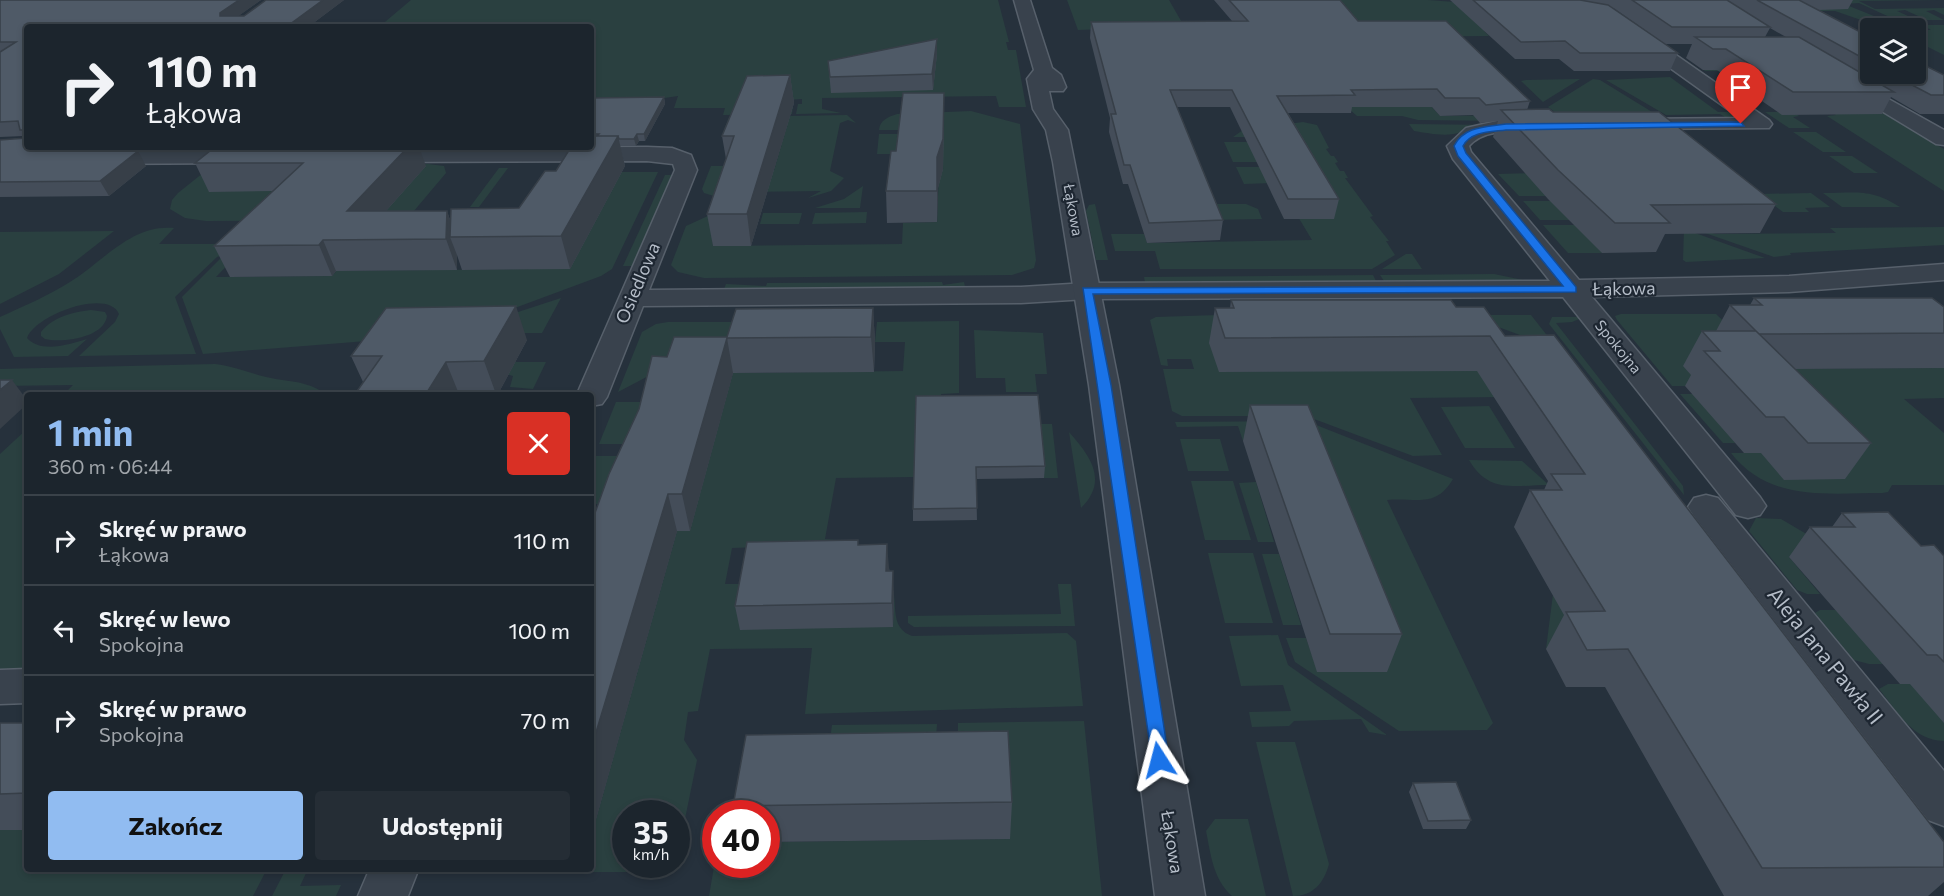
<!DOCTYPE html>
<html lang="pl">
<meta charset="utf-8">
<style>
body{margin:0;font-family:Commissioner,sans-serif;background:#252d35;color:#f1f3f6;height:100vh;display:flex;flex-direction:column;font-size:22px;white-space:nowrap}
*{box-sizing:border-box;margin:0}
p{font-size:20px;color:#a0a5aa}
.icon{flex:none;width:33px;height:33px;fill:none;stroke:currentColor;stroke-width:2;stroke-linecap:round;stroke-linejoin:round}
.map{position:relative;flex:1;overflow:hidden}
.sheet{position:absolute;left:24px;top:392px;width:570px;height:480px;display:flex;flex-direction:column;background:#1c252d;border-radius:6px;box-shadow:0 3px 9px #0003,0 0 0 2px #3a4249}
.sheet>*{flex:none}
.banner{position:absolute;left:24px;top:24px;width:570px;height:126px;border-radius:6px;box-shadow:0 3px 9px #0003,0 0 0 2px #3a4249;background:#1c252d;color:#f1f3f6;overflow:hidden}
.buttons{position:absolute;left:1860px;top:18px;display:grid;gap:12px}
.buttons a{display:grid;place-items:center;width:66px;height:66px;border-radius:6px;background:#1c252d;box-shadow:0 3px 9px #0003,0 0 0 2px #3a4249;font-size:30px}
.speed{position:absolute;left:612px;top:800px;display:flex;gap:12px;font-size:30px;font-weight:700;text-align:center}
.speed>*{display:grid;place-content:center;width:78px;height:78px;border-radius:50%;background:#1c252d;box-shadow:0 3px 9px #0003,0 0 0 2px #3a4249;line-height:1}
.speed small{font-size:15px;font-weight:400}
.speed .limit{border:9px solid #d22;background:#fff;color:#111}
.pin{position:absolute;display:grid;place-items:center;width:51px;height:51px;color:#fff;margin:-62px -26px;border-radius:50% 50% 50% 0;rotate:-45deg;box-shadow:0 0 6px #0007}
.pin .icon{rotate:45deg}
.me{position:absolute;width:66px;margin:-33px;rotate:351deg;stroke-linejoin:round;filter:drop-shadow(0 0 4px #0008)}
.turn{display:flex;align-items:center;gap:21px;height:126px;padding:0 24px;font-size:27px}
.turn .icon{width:78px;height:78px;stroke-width:2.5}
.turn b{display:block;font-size:42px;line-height:51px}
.round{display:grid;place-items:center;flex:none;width:63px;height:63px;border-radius:6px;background:#252d35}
.summary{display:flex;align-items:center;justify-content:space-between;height:102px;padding:0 24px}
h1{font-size:36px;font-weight:700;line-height:45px;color:#91bcf1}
.action{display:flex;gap:12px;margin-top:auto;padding:12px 24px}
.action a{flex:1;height:69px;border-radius:6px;background:#91bcf1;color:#111;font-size:24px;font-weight:700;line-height:69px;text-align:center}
.action a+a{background:#252d35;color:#f1f3f6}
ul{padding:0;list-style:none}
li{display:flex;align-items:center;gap:18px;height:90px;padding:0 24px;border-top:2px solid #3a4249}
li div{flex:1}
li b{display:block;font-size:22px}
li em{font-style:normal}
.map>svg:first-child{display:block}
</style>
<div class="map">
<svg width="1944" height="896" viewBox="0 0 1944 896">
<rect width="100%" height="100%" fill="#26313c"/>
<path fill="#2a4040" d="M411 0H998L1009 42H1006L1008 50H1016L1026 107H999L996 96 822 98V109L841 113 796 114 798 104H802V99L787 100V105H793L792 114 723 115 725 108H674L678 96 651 100 591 101V27H379Z
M1067 0H1169L1184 26 1078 30Z
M1324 0H1428L1509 6 1488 31H1484L1489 36 1355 37Z
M1721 0H1941L1859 1 1875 9 1944 8V15L1934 10 1926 11 1944 20H1927L1905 10 1897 11 1917 20H1896L1859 3 1844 4 1884 20H1861L1835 11H1740Z
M1922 25H1944V55L1916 41V30H1931Z
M1773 57 1797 63 1944 149V191L1827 116 1836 115 1754 63H1721L1733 71H1705L1691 60 1697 58Z
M1670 77 1718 112H1735L1737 116 1728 119 1720 114 1666 115 1606 80Z
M1580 79 1543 102 1521 81 1526 80Z
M1593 79 1600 80 1657 115 1556 113 1548 107Z
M1347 107H1432L1440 116 1519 115 1507 121 1418 120 1402 116H1357Z
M971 111 1020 124 1036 260 1034 268 1012 275 704 278 678 272 671 265 686 226 710 215 713 246 902 244 903 223 937 222 939 170 908 130H879C880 120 888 117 897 114Z
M1765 112H1792L1799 116 1793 117 1810 128H1789Z
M847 115 856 123 848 120 840 123 830 171 844 178 831 191 808 198 821 191 743 192 717 197 704 193 702 189 711 166H737L736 170H774L787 126 722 135 729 117Z
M1303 122 1317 125 1329 148 1326 149 1331 156H1334L1338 162 1335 163 1340 171H1344L1348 178H1345L1373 216 1370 217 1389 241H1386L1395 255 1372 269H1160L1155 251H1115L1111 234H1144L1147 243 1312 240 1250 137H1233L1243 130Z
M1409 124 1491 125C1479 126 1470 130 1458 133 1445 137 1427 133 1414 131Z
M1793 132H1816L1846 152H1823Z
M879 134H907L906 154H877Z
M1224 142H1252L1262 162H1233Z
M1829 156H1852L1878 173H1854Z
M428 164 444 166 446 173 408 218 401 220 206 221 185 218 170 209 172 200 178 193 208 169Z
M1236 167H1265L1273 183 1244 184Z
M499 168H508L479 207H470Z
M555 172H658L612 269 601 276 442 335 203 354 182 297 221 258 238 254 216 277 332 276 336 271 533 269Z
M1531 173 1552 196H1519L1498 174Z
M665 175H673L632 266H623Z
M863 186 860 208H815L844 199Z
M1811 193 1830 207 1805 208 1809 212H1783L1759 194Z
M1823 193C1856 193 1871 188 1900 207H1842Z
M1523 201H1557L1575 220H1540Z
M1095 204 1108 260H1096L1086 211 1089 205Z
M1203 204H1246L1258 209 1262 219 1208 220Z
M867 212 866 223 812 224 815 213Z
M763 213H802L799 224H760Z
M1543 225H1579L1602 253H1568Z
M1685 226 1716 234 1836 233 1830 228 1944 227V245L1790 253 1791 255 1774 257Z
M174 228 159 244H248L271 238 217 257 175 297 196 354 79 356 115 322 119 314C108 288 35 315 27 338 41 354 70 344 87 339L68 356 14 357 0 329V317C24 306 48 296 70 282 103 262 131 224 174 228Z
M1684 229 1765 258 1686 262 1683 260Z
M114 231 59 274 0 304V232Z
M1406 254H1412L1422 269H1382Z
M1494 274 1523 280 1384 281 1380 275Z
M1373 275 1376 281 1145 282 1144 277Z
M942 282 943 285 964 282 965 287 724 289 726 284 766 286 767 283Z
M561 298 542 333H454Z
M91 310 105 312 107 316C104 338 62 343 45 339L41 336V332C53 317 72 312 91 310Z
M1621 314H1716L1742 339 1701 386H1672L1617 320 1615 316Z
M1218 315 1228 343 1486 371 1503 397 1410 398 1442 455 1413 456 1306 416H1182L1172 411 1163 369H1194L1191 359H1167L1168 366 1161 365 1150 320 1156 317Z
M1466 315H1531L1553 343 1544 344Z
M1552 317H1584L1572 322 1556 323 1683 486 1684 495 1549 324Z
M959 321V393L941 394V408L914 477 836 478 825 539 837 540 834 544 732 548 725 584H748L893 627 894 595C896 612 893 629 912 636L1067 633 1076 641 1083 706 805 714 812 648 710 649 698 711 688 712 684 740 697 760 677 858 676 813H626V864H675L673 872H465L460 869 591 868V837L677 531 690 530 733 373 903 371 905 342H875L877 322Z
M668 322H774L694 352 618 392 642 332 656 324Z
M974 330 1043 333 1047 374H1035L1037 392H1006L1005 378H976Z
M512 362H546L533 389 510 387 513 376 506 374Z
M215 364C233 366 249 373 266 377 286 382 303 380 321 391V394H64L73 385 0 386V369Z
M1944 368V398L1904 399 1944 433V485H1892L1888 492 1882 493C1827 493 1769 502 1731 453H1761L1739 369Z
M1680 394H1709L1752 443H1723Z
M616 402H671L657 444H599Z
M1489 406 1515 448H1465L1441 407Z
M1306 421 1453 479C1435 509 1417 497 1387 500L1493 723 1487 730 1399 731 1295 662 1286 638H1306L1318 672 1386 671 1299 441H1243L1238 426 1177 427 1175 422Z
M1039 424H1052L1058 478H1044Z
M27 429V674H0V454Z
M1069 432C1090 456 1109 480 1081 508Z
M1180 439H1220L1229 471H1188Z
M596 456H654L637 504H591V470Z
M1469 460 1522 461 1549 485C1514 485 1489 494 1469 460Z
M1233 481 1251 540H1205L1191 481Z
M1256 482 1274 542H1258L1239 483Z
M1756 518 1781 519 1820 542 1789 557 1820 594H1807L1797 590 1749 531Z
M1208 553H1253L1273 623H1225Z
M1262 554H1279L1301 625H1283Z
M1058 584H1071L1075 626 914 627 908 623V616L1061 614Z
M1553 594 1584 648 1546 649Z
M1820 610H1858L1904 664H1869L1854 660 1815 613Z
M1278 635 1288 665 1387 735 1369 732 1361 719 1294 721 1289 726 1252 727 1249 712 1291 711 1283 685 1241 686 1229 636Z
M1888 684H1922L1944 710V741C1912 740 1898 712 1879 689Z
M1084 721 1102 896H709L715 861 716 864H766L767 842 1010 839 958 768V723Z
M937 724 935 751 826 770 832 725Z
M1256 742H1295L1329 864C1324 883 1313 896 1293 896Z
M1215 819H1248L1266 896H1232C1213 879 1211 855 1206 831Z
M0 830H27V868L267 869 253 896H0Z
M286 869H308L300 886 341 885 336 896H272Z"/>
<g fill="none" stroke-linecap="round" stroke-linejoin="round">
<defs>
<path id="minor" d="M1637 31 1643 32 1769 120 1772 124 1769 128 1623 129 1619 125 1623 121 1630 119 1740 118 1631 40 1628 36 1631 32Z
M1849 77 1944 130V145L1936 144 1842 87 1839 83Z
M1506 119 1546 122 1550 126 1546 130 1539 132C1517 132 1485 127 1469 146L1471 152 1579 280 1789 276 1944 264V280L1789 292 1592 297 1760 497 1766 506 1760 515 1748 518 1736 515 1563 297 1087 299 1021 303 643 306 607 397 602 404 591 406V394H577L675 170 673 164 647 161 378 162 370 160 367 155 370 150 378 148 647 147 672 148 691 155 697 170 649 290 1021 287 1087 283 1550 281 1453 159 1447 146 1466 128Z
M54 147H76L85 150 249 149 257 151 260 156 257 161 249 163 82 164 58 156Z
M1706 495 1718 498 1944 771V826L1928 820 1694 516 1688 507 1694 498Z
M27 669V703L0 704V670Z
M370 868H419L408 896H358Z"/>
<path id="tertiary" d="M1014 0H1030L1052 68 1061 75 1066 87 1063 91H1049L1053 109 1068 130 1119 385 1205 896H1155L1089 385 1053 162 1046 130 1033 109 1027 79 1034 70Z"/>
</defs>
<use href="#minor" stroke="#57606b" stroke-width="3"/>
<use href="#tertiary" stroke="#57606b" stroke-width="3"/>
<use href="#minor" fill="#39424d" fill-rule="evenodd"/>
<use href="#tertiary" fill="#39424d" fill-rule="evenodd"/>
</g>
<path fill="#444d59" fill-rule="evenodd" d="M0 0H261L238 16H244L266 0H344L308 27H27V147L73 151 146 166 109 196 0 197V140L25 138 24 136 0 137Z
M1214 0H1340L1358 21 1530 101 1527 110 1553 112 1776 204 1760 233 1665 234 1656 252 1602 253 1548 199 1493 137 1498 121 1480 123 1473 115 1440 116 1432 107H1352L1351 113H1288L1339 199 1334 219H1284L1230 107H1177L1223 220 1220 240 1147 243 1128 184H1123L1109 132 1110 118 1090 38 1091 22 1232 21Z
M1450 0H1853L1848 9 1818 10 1870 37V74H1916L1944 95V114H1920L1891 97 1882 114 1782 115 1717 70H1703L1686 58 1692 44H1665L1615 9 1613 8 1678 53 1670 71H1574L1559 59H1515ZM1770 28 1786 37H1765Z
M937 39V54L933 90 831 93 828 61Z
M790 75 794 103 751 246H713L707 214 726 159 722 136Z
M664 97 665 104 645 141H639L636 146H620L625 166 570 269 462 270 457 255V270L336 271 332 276 230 277 214 246 273 191 209 192 195 163 215 147 426 166 386 211H447L451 223 519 208 556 171 591 147V98Z
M944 121 943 169 938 188 937 222 887 223 886 191 896 151Z
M1754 298 1944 307V368L1794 369 1871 443 1845 479 1784 480 1761 453H1744L1685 386 1691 375 1683 366 1702 331H1716L1730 305H1750Z
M1231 300 1456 307 1505 336 1944 842V882L1928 896H1724L1605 687H1566L1546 649 1564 615 1514 527 1530 490H1544L1548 481 1477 371 1219 372 1209 343 1215 308H1230Z
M873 308 875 342 874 372 733 373 690 531H677L591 837V524L667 357 727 337Z
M527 340 498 394H355L363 382 351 356Z
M916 396 1045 466 1044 478 976 479 977 520 913 521V509Z
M1250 405 1402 634 1387 672H1317L1243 441Z
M1842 513 1944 556V723L1910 684H1900L1789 557 1810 527H1832Z
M859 545 889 568 894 595 893 627 740 630 735 606Z
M0 723H27V830H0Z
M1413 783 1471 820 1466 829H1423L1409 792Z
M1012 802 1010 839 766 842V813H735L733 806Z"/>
<path fill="#373f48" d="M239 0H261L226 25 220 16V13Z
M323 0H344L308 27H286Z
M937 39V54L933 90 932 74Z
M790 75 794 103 751 246 747 214Z
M944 93 943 169 938 188 937 222V157Z
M664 97 665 104 645 141 644 134Z
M637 134 639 141 636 146 634 139Z
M618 136 625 166 570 269 561 236Z
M408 147H419L426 166 360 240 347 211Z
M138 151 146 166 109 196 100 181Z
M447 211 456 237H450L457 255V270L446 239Z
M323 240 336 271 332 276 319 245Z
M516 306 527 340 498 394H496L484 361Z
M873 308 875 342 874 372 871 337Z
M727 338 733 373 690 531 682 494Z
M446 362 459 394H426Z
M12 380 27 400V404L0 429V390Z
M668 494 677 531 591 837V749Z
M887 544 889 568 888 595 886 571Z
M893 571 894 595 893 627 892 603Z"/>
<path fill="#4f5a67" stroke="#373f48" stroke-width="1.5" d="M0 0H239L220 13V16H244L266 0H323L286 27H27V130H20L18 121 0 122V52L16 42H0Z
M1229 0H1340L1358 21H1446L1530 101 1486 105 1479 98H1445L1437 89 1351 90 1355 95 1277 96 1339 199H1288L1232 90H1170L1223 220 1149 223 1130 165H1124L1111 114H1116L1091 22 1248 21Z
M1473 0H1580L1608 5 1678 53H1580L1565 41 1521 42Z
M1632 0H1727L1770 27H1672Z
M1757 0H1799L1870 37V62Z
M1695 37H1799L1894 92H1793L1726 49H1713Z
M937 39 932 74 830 77 828 61Z
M1916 61 1944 75V95H1931L1891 74H1916Z
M790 75 747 214H707L734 136H722L747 76Z
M903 93H944L943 139 937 157V191H886L891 151H896Z
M664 97 644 134H637L634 139H619L618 136H597L599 134H591V98Z
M1549 109 1553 112H1659L1776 204 1651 205 1670 223H1615L1558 170 1501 110Z
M591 136H618L561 236 450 237 451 209 519 208 545 171H556L571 147H591Z
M27 137V147H60L73 151H138L100 181 0 182V140L26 138Z
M215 147H408L347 211H447L446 239 323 240 319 245 214 246 303 163H195Z
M1754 298H1932L1944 307V333L1759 334 1730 305H1762Z
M1231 300H1451L1456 307H1484L1505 336 1554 335 1944 842V867L1762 868 1628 649 1587 650 1566 612 1605 611 1530 490H1562L1551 474H1585L1490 336 1225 338 1215 308H1234Z
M516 306 484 361 446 362 426 394H355L382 356H351L386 308Z
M873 308 871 337 727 338 682 494H668L591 749V524L609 474 639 409 652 356 667 357 674 337H727L736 309Z
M1702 331H1756L1871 443H1808L1784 417H1766L1704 351H1720Z
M0 380H12L0 390Z
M1038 395 1045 466 976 467 977 508 913 509 916 396Z
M1250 405H1308L1402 634H1330Z
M1888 512 1921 546 1934 545 1944 556V662L1937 655H1927L1810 527H1855L1842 513Z
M858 540V545L887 544 886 571H893L892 603 735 606 747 542Z
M0 723H27V793L0 794Z
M1008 731 1012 802 733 806 746 735Z
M1456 782 1471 820 1428 821 1413 783Z"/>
<path fill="#1a73e8" stroke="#114b97" stroke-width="1.5" d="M1741 122 1744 126 1506 130C1491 132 1471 131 1463 146L1466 153 1576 287V292L1093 294 1111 385 1169 760 1166 766 1159 768 1153 766 1083 288 1563 286 1458 156 1454 146C1464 126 1486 127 1506 124Z"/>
<g text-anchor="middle" stroke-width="4.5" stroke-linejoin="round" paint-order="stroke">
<g font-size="15" fill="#b5bdc8" stroke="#1e2732">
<text transform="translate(1073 210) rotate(80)" y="5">Łąkowa</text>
<text transform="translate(1618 347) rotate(51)" y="5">Spokojna</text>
</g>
<g font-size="18" fill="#b5bdc8" stroke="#1e2732">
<text transform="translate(638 283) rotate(-67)" y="6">Osiedlowa</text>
<text transform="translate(1624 289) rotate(-1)" y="6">Łąkowa</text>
<text transform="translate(1172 842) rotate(81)" y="6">Łąkowa</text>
</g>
<g font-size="21" fill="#b5bdc8" stroke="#1e2732">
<text transform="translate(1825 656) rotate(51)" y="7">Aleja Jana Pawła II</text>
</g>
</g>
</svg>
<div class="buttons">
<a><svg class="icon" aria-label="layers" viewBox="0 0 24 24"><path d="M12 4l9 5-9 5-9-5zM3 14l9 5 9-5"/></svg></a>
</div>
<div class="speed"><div>35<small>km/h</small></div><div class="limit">40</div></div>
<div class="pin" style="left:1741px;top:124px;background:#d93025"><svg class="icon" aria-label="arrive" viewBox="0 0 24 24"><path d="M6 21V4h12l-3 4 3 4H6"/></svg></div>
<svg class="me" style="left:1159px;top:760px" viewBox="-20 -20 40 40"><path d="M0-17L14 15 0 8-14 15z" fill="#1a73e8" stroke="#fff" stroke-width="4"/></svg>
<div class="banner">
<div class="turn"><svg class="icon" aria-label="right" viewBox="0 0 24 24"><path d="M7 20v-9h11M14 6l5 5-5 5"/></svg><div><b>110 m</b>Łąkowa</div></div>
</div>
<section class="sheet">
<div class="summary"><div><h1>1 min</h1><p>360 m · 06:44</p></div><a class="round" style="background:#d93025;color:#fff"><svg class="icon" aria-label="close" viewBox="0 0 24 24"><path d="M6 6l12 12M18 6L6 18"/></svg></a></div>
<ul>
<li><svg class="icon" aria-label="right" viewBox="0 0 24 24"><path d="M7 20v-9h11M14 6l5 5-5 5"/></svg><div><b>Skręć w prawo</b><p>Łąkowa</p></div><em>110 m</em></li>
<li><svg class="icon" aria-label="left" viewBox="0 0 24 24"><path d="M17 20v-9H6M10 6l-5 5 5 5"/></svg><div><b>Skręć w lewo</b><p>Spokojna</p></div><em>100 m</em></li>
<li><svg class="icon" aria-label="right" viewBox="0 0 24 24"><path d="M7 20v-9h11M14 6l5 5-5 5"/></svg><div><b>Skręć w prawo</b><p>Spokojna</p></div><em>70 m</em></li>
</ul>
<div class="action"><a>Zakończ</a><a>Udostępnij</a></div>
</section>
</div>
